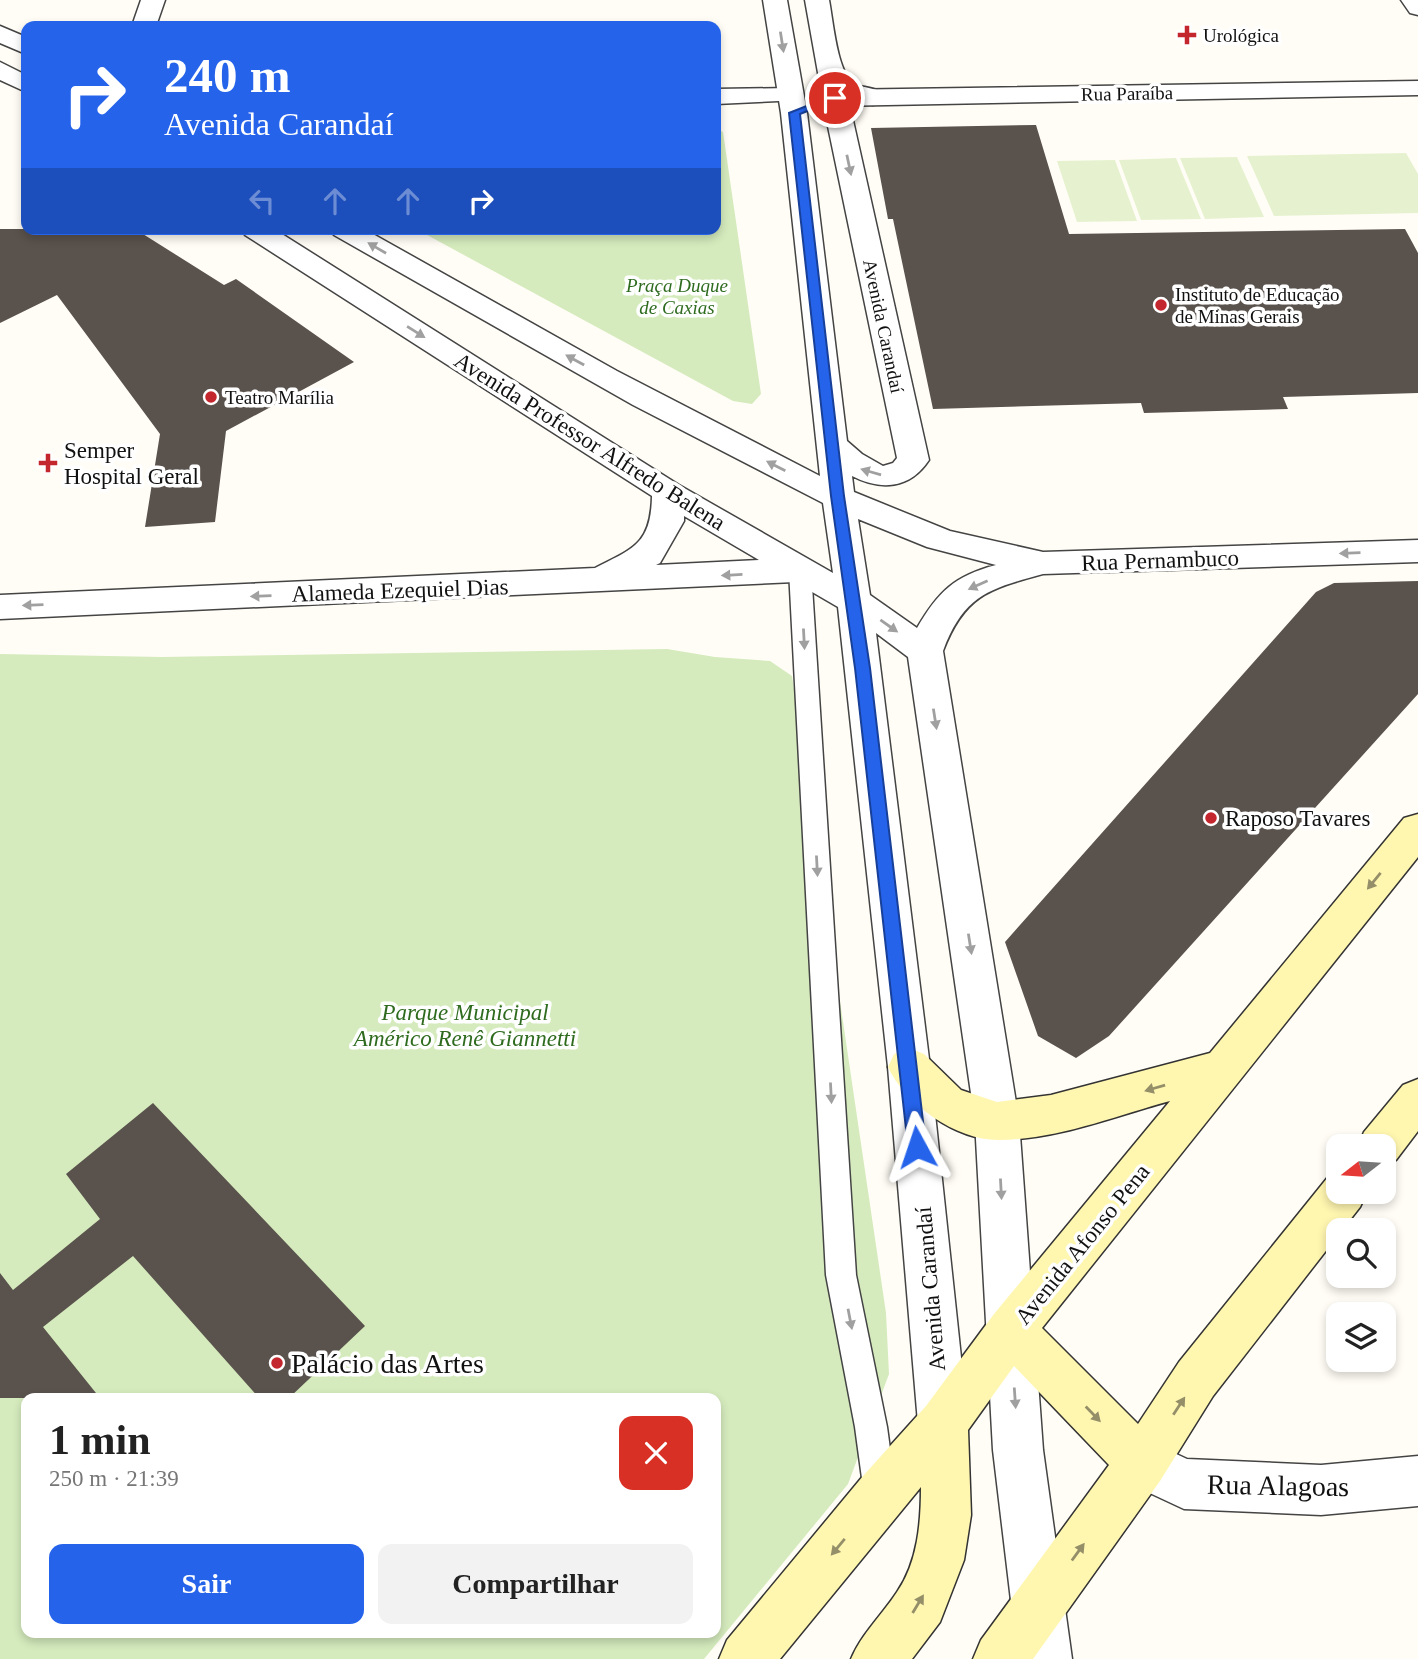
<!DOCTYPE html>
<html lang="pt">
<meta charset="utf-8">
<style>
body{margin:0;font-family:"Times New Roman",serif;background:#f2f2f2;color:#222;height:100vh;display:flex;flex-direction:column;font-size:26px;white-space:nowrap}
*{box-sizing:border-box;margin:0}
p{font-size:23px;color:#767676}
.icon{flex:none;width:38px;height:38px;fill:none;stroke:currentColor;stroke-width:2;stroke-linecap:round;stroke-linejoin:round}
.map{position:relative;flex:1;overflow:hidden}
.sheet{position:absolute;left:21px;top:1393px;width:700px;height:245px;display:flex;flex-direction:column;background:#fff;border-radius:14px;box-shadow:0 4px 10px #0003}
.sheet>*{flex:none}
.guide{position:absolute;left:21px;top:21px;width:700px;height:214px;border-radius:14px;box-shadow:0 4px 10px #0003;background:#2563eb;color:#fff;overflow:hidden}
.needle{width:46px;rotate:253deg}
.fabs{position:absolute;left:1326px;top:1134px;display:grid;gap:14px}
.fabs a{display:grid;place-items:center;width:70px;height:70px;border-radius:14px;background:#fff;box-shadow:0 4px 10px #0003;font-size:35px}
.pin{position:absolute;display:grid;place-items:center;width:60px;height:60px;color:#fff;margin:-30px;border:4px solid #fff;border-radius:50%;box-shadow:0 2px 7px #0007}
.me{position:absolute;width:77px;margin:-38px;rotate:355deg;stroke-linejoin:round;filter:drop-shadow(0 0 5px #0008)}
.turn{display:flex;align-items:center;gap:24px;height:147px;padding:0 28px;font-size:32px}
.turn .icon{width:91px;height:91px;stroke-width:2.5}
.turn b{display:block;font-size:49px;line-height:60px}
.lanes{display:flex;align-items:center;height:66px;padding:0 28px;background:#0003;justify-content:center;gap:35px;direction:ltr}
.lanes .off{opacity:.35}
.round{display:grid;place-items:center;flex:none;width:74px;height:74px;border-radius:14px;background:#f2f2f2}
.head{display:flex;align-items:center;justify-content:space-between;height:119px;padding:0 28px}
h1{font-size:42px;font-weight:700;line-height:52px}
.cta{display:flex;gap:14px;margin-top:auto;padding:14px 28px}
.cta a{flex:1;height:80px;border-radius:14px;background:#2563eb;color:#fff;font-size:28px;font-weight:700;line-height:80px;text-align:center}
.cta a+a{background:#f2f2f2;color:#222}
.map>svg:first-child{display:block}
</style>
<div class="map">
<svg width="1418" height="1659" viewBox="0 0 1418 1659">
<rect width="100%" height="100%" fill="#fffdf5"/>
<path fill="#d5ebbd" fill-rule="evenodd" d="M716 128 723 132 761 394 752 404 733 401 416 229H716Z
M667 649 715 657 770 661 792 676 886 1313 889 1374 848 1484 704 1659H0V654L162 657ZM26 1398H716V1633H26Z"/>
<path fill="#e6f2cf" d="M1406 153 1418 174V213L1274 216 1247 156Z
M1237 157 1264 217 1205 219 1180 158Z
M1176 158 1201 219 1141 220 1119 160Z
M1115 160 1137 221 1077 222 1057 161Z"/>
<path fill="#5a524d" d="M1036 125 1069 234 1405 229 1418 253V393L1283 397 1288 409 1144 413 1141 403 933 409 893 219H888L871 128Z
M0 229H135L224 285 236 279 354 362 226 431 215 522 145 527 160 434 57 295 0 323Z
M1418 581V694L1109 1036 1076 1058 1038 1036 1005 942 1316 592 1334 583Z
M153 1103 365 1326 289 1398H259L133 1256 43 1327 100 1398H0V1273L13 1290 100 1219 66 1174Z"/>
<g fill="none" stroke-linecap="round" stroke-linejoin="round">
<defs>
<path id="service" d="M800 563 808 565 811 570 856 1275 887 1427 896 1493 891 1504 880 1509 869 1504 864 1493 855 1427 826 1275 789 570 792 565Z"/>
<path id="minor" d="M141 0H165L156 26H132Z
M1401 0H1418V15L1410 13Z
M1418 81V95L835 106 826 103 822 98 826 93 835 90Z
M791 88 800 90 803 95 800 100 716 104V89Z
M1142 1438 1187 1459 1321 1465 1418 1456V1506L1321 1515 1184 1509 1124 1481 1117 1463 1124 1445Z"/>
<path id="tertiary" d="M763 0H787L807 113 847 441 862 454 883 466 893 463 897 458 825 112 805 0H829C833 20 837 75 855 84 866 89 879 87 886 97L882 102 873 105 848 98 929 460C910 489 881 491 852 476L854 492 950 531 1043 552 1418 540V562L1043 574C989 589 964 595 943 651L1019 1121 1043 1450 1072 1659H1018L993 1450 975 1121 908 657 876 633 930 1067 968 1423 960 1440 943 1448 926 1440 918 1423 888 1067 838 607 795 582 0 619V595L595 568C634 548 651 544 652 496L245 235 241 229H274L679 485 833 573 823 503 633 405 334 235 330 229H364L617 371 820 476 781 113ZM684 516 759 560 656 565 660 563 684 521ZM858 519 927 547 996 565C954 576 938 592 917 628L870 595Z
M0 26 26 37V54L0 43Z
M0 62 26 75V92L0 80Z"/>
<path id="secondary" d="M1418 814V857L1042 1328 1138 1424 1179 1362 1328 1177 1339 1173V1192H1367L1360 1207 1342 1230H1339V1234L1213 1396 1160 1481 1033 1659H973L981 1640 1109 1465 1014 1366 968 1430 971 1515 964 1560 940 1622 912 1659H851C862 1633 882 1615 897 1592 918 1562 921 1522 921 1487L780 1659H719L727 1640 863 1476 926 1406 994 1314 1170 1101C1115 1116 1056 1140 998 1140 956 1140 905 1104 888 1067L894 1054 909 1048 924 1054 961 1090 997 1102 1051 1095 1210 1053 1404 818Z
M1418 1079V1131L1396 1160 1384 1164V1146H1358L1364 1132 1403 1085Z"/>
</defs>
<use href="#service" stroke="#444" stroke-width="3"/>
<use href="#minor" stroke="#444" stroke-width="3"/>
<use href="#tertiary" stroke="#444" stroke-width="3"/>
<use href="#secondary" stroke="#333" stroke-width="3"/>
<use href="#service" fill="#fff" fill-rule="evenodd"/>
<use href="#minor" fill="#fff" fill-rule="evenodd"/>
<use href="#tertiary" fill="#fff" fill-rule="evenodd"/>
<use href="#secondary" fill="#fff6b0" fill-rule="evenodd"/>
</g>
<defs><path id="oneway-solid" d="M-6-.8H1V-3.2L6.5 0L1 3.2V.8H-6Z" transform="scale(1.75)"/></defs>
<g fill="#a0a0a0">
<use href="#oneway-solid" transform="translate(782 42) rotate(81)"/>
<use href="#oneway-solid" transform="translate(849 165) rotate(78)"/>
<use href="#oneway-solid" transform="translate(377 248) rotate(-150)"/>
<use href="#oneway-solid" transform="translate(416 332) rotate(32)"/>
<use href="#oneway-solid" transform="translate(575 360) rotate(-151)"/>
<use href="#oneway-solid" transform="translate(776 466) rotate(-153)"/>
<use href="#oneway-solid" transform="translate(871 472) rotate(-164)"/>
<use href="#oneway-solid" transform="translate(1350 553) rotate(178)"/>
<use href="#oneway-solid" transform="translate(732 575) rotate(177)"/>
<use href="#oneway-solid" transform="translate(978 585) rotate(156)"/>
<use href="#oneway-solid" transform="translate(261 596) rotate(178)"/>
<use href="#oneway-solid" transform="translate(33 605) rotate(178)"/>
<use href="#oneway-solid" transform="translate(889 626) rotate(35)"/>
<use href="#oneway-solid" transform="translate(804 639) rotate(87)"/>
<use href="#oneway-solid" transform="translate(935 719) rotate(81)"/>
<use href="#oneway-solid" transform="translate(817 866) rotate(87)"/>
<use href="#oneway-solid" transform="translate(970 944) rotate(81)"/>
<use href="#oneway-solid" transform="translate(831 1093) rotate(87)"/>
<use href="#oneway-solid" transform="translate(1001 1189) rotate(87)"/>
<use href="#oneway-solid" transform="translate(850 1319) rotate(79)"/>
<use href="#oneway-solid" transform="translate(1015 1398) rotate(86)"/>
</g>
<g fill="#948f68">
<use href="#oneway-solid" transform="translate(1374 881) rotate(129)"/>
<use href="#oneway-solid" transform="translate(1155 1088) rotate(164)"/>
<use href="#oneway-solid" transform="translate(1179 1406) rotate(-57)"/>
<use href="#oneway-solid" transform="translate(1093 1414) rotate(46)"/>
<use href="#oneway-solid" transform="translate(838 1547) rotate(130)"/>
<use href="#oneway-solid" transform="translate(1078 1552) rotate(-54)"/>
<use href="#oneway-solid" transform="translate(918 1604) rotate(-59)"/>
</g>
<path fill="#2563eb" stroke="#184099" stroke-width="2" d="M832 96 840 98 800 114 844 496 870 668 926 1147 923 1153 917 1155 910 1153 908 1147 855 668 831 496 789 113Z"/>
<g fill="#c4262e" stroke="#fff" stroke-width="2.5">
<path d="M1183.5 24.5h7v7h7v7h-7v7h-7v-7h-7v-7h7z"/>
<circle cx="1161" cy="305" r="7"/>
<circle cx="211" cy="397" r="7"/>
<path d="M44.5 452.5h7v7h7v7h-7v7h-7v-7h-7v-7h7z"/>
<circle cx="1211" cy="818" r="7"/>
<circle cx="277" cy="1363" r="7"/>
</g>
<g text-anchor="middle" stroke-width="7" stroke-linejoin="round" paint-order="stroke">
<g font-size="19" fill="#111" stroke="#fff" text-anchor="start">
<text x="1203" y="42">Urológica</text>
<text x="1175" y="301">Instituto de Educação<tspan x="1175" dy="22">de Minas Gerais</tspan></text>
<text x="225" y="404">Teatro Marília</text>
</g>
<g font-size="19" fill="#111" stroke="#fff">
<text transform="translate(1127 93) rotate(-1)" y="7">Rua Paraíba</text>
<text transform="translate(884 326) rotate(78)" y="7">Avenida Carandaí</text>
</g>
<g font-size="19" font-style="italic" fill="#2f6b1f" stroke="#fff">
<text x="677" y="292">Praça Duque<tspan x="677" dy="22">de Caxias</tspan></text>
</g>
<g font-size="23" fill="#111" stroke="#fff">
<text transform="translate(590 441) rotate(32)" y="8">Avenida Professor Alfredo Balena</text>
<text transform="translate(1160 560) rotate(-2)" y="8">Rua Pernambuco</text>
<text transform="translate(400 590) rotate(-2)" y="8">Alameda Ezequiel Dias</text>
<text transform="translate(1082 1244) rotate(-51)" y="8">Avenida Afonso Pena</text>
<text transform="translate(930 1289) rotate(-95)" y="8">Avenida Carandaí</text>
</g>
<g font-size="23" fill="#111" stroke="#fff" text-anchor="start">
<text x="64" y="458">Semper<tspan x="64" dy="26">Hospital Geral</tspan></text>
<text x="1225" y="826">Raposo Tavares</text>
</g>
<g font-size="23" font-style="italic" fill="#2f6b1f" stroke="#fff">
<text x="465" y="1020">Parque Municipal<tspan x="465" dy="26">Américo Renê Giannetti</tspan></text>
</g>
<g font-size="28" fill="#111" stroke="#fff" text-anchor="start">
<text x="291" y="1373">Palácio das Artes</text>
</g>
<g font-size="28" fill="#111" stroke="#fff">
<text transform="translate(1278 1485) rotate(1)" y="10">Rua Alagoas</text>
</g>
</g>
</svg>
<div class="fabs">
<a><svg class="needle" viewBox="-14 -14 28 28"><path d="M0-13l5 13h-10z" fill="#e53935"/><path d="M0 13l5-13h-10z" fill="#767676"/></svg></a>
<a><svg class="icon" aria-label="search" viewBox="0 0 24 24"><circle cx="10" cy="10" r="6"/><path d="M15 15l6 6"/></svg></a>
<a><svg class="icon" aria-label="layers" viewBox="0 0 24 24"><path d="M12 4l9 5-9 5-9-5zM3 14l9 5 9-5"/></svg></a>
</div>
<div class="pin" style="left:835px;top:98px;background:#d93025"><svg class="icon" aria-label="arrive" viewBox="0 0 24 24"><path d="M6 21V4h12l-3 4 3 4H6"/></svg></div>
<svg class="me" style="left:917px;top:1147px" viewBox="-20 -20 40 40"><path d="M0-17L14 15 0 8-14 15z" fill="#2563eb" stroke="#fff" stroke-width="4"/></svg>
<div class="guide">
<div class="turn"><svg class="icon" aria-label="right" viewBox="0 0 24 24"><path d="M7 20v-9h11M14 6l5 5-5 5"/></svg><div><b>240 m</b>Avenida Carandaí</div></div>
<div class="lanes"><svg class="icon off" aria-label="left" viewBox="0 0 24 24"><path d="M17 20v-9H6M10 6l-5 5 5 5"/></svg><svg class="icon off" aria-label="ahead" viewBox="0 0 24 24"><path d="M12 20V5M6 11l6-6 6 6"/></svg><svg class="icon off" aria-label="ahead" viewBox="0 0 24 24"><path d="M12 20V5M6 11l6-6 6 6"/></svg><svg class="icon" aria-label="right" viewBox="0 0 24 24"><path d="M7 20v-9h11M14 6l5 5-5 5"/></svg></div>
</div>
<section class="sheet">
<div class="head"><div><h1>1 min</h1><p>250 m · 21:39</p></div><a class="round" style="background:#d93025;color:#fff"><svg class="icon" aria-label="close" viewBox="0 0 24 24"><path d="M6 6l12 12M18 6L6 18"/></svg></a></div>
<div class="cta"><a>Sair</a><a>Compartilhar</a></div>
</section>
</div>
